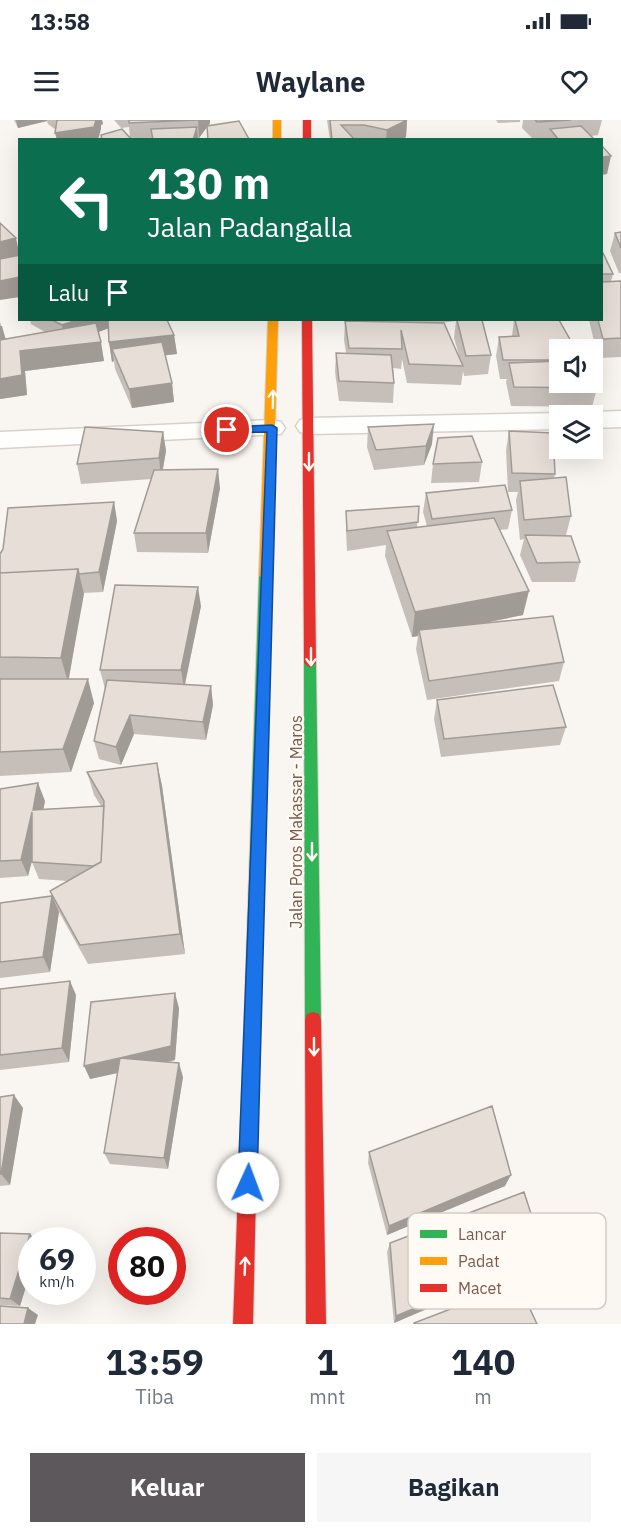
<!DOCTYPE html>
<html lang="id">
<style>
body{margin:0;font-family:"IBM Plex Sans",sans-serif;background:#f6f6f7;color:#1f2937;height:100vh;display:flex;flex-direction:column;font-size:22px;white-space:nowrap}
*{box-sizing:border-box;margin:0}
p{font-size:20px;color:#747a83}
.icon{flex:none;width:33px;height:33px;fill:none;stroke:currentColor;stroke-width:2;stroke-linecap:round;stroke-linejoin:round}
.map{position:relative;height:1204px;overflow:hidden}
.side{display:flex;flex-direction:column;background:#fff;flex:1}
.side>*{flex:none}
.guide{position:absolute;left:18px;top:18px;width:585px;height:183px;border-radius:0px;box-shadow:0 6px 24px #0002;background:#0b6e4f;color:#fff;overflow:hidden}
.tools{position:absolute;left:549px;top:219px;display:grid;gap:12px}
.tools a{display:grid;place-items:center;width:54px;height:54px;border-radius:0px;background:#fff;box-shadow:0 6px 24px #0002;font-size:30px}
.speed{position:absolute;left:18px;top:1107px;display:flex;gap:12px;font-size:30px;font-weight:700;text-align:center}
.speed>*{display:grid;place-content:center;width:78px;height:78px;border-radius:50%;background:#fff;box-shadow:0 6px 24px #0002;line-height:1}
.speed small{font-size:15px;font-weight:400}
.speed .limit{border:9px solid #d22;background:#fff;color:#111}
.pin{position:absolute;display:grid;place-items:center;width:51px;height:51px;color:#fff;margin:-26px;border:3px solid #fff;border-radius:50%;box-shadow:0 2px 6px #0007}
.me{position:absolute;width:66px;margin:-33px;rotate:2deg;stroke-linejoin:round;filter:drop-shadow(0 0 4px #0008)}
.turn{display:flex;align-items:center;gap:21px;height:126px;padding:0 30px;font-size:27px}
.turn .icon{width:78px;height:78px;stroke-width:2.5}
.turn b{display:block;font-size:42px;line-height:51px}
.then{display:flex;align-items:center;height:57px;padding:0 30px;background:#0003;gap:12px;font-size:22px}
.eta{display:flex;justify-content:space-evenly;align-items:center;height:102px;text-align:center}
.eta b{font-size:36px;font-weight:700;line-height:42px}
.action{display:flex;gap:12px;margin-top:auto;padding:12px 30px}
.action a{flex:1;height:69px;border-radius:0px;background:#5c585b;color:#fff;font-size:24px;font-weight:700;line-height:69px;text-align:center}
.action a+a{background:#f6f6f7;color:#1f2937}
.status{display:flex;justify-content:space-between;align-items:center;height:42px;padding:0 30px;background:#fff;direction:ltr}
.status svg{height:16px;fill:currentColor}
header{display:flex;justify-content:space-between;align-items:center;height:78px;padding:0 30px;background:#fff;font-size:27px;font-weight:700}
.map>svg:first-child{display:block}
</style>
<div class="status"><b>13:58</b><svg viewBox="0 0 49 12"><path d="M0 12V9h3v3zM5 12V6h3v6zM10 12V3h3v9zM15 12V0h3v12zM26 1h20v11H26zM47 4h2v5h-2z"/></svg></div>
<header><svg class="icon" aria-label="menu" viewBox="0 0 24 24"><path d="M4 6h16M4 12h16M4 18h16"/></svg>Waylane<svg class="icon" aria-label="heart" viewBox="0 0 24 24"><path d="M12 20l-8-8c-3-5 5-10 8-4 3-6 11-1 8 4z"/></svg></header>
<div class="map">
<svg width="621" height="1204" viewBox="0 0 621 1204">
<rect width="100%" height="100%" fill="#f9f5f0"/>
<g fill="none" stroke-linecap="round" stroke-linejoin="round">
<defs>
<path id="street" d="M621 291V307L592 308V296H582L592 292Z
M560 293 569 296H560V309L309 314 300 312 296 306 300 300 309 298Z
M272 300 281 302 285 308 281 314 0 328V312Z"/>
<path id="fast" d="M265 452 271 456 259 938 257 944 251 946 245 944 243 938 259 456Z
M310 538 316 543 321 900 319 906 313 908 307 906 305 900 304 543Z"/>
<path id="slow" d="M273 0H281V20H273Z
M268 200H278L271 456 265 460 259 456Z"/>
<path id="jam" d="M303 0H311V20H303Z
M302 200H312L316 543 310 548 304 543Z
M313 892 319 894 321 900 326 1204H306L305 900 307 894Z
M251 930 257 932 259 938 253 1204H233L243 938 245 932Z"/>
</defs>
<use href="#street" stroke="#d7d1cb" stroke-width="3"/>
<use href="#fast" stroke="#dad1cc" stroke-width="2"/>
<use href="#slow" stroke="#dad1cc" stroke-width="2"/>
<use href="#jam" stroke="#dad1cc" stroke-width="2"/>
<use href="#street" fill="#fefefd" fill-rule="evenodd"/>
<use href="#fast" fill="#30b455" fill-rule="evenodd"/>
<use href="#slow" fill="#ff9f0a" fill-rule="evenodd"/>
<use href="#jam" fill="#e5322d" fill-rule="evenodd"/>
</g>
<path fill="#c6bfb9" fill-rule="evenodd" d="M14 0H102L103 4 101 5V9L56 10 48 4 47 1 18 8Z
M114 0H210V3L208 6 249 20H208L207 7 199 18H198V20H101V15L130 18 129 7 121 8Z
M327 0H407L406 17 402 20H330Z
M496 0H520V2L498 3Z
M523 0H602L598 15 591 16 595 20H534L522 8Z
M621 112V153H619L610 131 615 113Z
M602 133 613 154 611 161H621V237L598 238 589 200H602Z
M30 200H167L174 215 177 234 165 235 172 263 174 282 132 288 115 249 114 241 112 242 109 222 108 208 98 212 104 241 25 251 27 275 0 279V202L6 219 45 212 31 204Z
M388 200H482L491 235 488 254 464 256 463 251 461 265 407 263 402 239 401 249 393 248 394 263 393 283 339 281 335 252 336 233H346L344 220 345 201 388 202ZM456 201 454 218 459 235 440 203Z
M514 200H559L597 268 592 287 511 286 506 262 507 259H500L496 236 499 217 512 216Z
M368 307 432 324 424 345 374 350 367 327Z
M509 311 555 354 554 358 571 396 566 415 580 442 575 462H532L520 435 524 419 520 420 516 380 518 372H508L506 330Z
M163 312 166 331 163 350 220 368 208 433 137 432 134 413 152 359 81 364 77 344Z
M482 342 479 362 431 363 433 344Z
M426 373 512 390 508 409 500 410 523 495 479 504 564 542 559 561 427 580 416 529 418 516 412 517 385 436 386 425 347 431 346 410V391L419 386 417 407 427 406 423 392Z
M114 382 117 401 103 472 83 473 69 559 94 583 71 652 0 656V434Z
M201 486 185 565 211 566 213 585 206 620 134 614 121 645 99 639 94 621 105 569 100 550Z
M437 580 566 607 560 625 441 637 434 599Z
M157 643 162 666 185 834 88 844 59 792 50 852 0 858V783L52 776 50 771 68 761 39 759 32 742 28 756 0 758V669L45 681 43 689 101 686 94 675 87 652Z
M0 869 76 875 69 942 0 950Z
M179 888 175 940 164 942 183 957 168 1049 110 1044 104 1033 118 953 90 959Z
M0 977 23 988 10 1065 0 1066Z
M369 1032 505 1066 387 1115 368 1043Z
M0 1113 30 1114 36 1120H32V1147L20 1186 0 1185Z
M390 1123 536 1142 394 1203 387 1132Z"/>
<path fill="#a19b96" d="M16 0H47V1L18 8Z
M67 0H102L103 4 101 5V9L98 20H57L55 13Z
M198 0H210V3L199 18Z
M407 0 406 17 402 20H386L387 10Z
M197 7 198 20H193Z
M611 36 607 54 602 55V37Z
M16 118 20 137 0 142V122Z
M20 157V177L0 180V161Z
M77 200H131L66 224 62 205Z
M0 206H2L7 225 0 226Z
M174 215 177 234 117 241 112 229 114 241 112 242 109 222Z
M101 222 104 241 25 251 27 275 0 279V259L20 231Z
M172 263 174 282 132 288 129 269Z
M434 304 432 324 424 345 426 326Z
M163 312 166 331 161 358 159 338Z
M218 349 220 368 208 433 206 413Z
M114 382 117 401 103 472 99 452Z
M78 449 84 474 68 562 61 538Z
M198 467 201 486 184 568 181 550Z
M529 471 523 495 420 516 419 510 418 516 412 517 415 492Z
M88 559 94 583 71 652 63 629Z
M211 566 213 585 206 620 203 602Z
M130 595 134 614 121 645 116 627Z
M157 643 162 666 185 834 180 814Z
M38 663 45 681 40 707 33 690Z
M32 692 39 710 28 756 21 740Z
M52 776 59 792 50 852 43 837Z
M70 861 76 875 69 942 62 928Z
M175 873 179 888 175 940 126 951 120 938Z
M120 938 126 951 90 959 84 946Z
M179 943 183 957 168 1049 164 1038Z
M14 975 23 988 10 1065 1 1054Z
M511 1055 505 1066 387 1115 389 1106Z
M30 1114 36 1120H32V1147L20 1186 10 1179Z
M544 1134 536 1142 394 1203 396 1196Z
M28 1188 38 1195 35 1204H24Z"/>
<path fill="#e6ded7" stroke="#a19b96" stroke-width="1.5" d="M57 0H96L94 7 55 13Z
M129 0H198L129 3Z
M330 0H407L387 10 364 5H341L355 20H332Z
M535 0H571L537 2Z
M239 1 249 19 208 20 207 6Z
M581 6 595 20H559L550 9Z
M197 7 193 20H153L151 9Z
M122 9 132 20H102L101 15Z
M602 26 611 36 602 37Z
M0 103 16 118 0 122Z
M621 112V128L615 113Z
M603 133 613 154H602V133Z
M20 135V157L0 161V139Z
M621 161V218L603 219 598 200H602V162Z
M52 200H77L62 205Z
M108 200H167L174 215 109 222Z
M457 200H482L491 235 466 236Z
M515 200H559L576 230H560V240H503L499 217 519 216Z
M345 201 444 203 463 246 409 244 401 210 402 229 349 228Z
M96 203 101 222 20 231 22 255 0 259V220Z
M162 222 172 263 129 269 112 229Z
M336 233 391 235 394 263 339 261Z
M560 241V262H592V260L597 268 514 267 509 243Z
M434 304 426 326 376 330 368 307Z
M85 307 163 312 159 338 77 344Z
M509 311 553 313 555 354 512 353Z
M472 316 482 342 433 344 438 318Z
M218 349 206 413H134L154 350Z
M566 357 571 396 524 400 520 361Z
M505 365 512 390 432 399 426 373Z
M114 382 99 452 79 454 78 449 0 453V434L3 429 8 388Z
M419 386 418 402 347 411 346 391Z
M494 398 529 471 415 492 387 411Z
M525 415 571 416 580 442 537 443Z
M78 449 61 538 0 537V453Z
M115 465 198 467 181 550H100Z
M553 496 564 542 429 561 419 510Z
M0 559H88L63 629 0 632Z
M107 560 211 566 203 602 130 595 116 627 94 621Z
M553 565 566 607 444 619 437 580Z
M157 643 180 814 80 825 50 771 101 742 104 681 87 652Z
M38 663 33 690 104 686 101 742 93 746 32 742V692L21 740 0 741V669Z
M52 776 43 837 0 842V783Z
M70 861 62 928 0 935V869Z
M175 873 171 926 120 938 179 943 164 1038 104 1033 120 938 84 946 91 882Z
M14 975 1 1054H0V977Z
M492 986 511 1055 389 1106 369 1032Z
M524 1072 544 1134 396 1196 390 1123Z
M0 1113 30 1114 10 1179 0 1178Z
M518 1163 537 1204H414V1203Z
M0 1186 28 1188 24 1204H0Z"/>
<defs><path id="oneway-shaft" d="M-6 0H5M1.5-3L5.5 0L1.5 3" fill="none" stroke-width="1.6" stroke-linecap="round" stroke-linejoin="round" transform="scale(1.5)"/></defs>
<g stroke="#fffaf3">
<use href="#oneway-shaft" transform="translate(273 279) rotate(-89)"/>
<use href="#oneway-shaft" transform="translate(309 342) rotate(90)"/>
<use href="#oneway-shaft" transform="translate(311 537) rotate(90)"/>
<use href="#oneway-shaft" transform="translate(312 732) rotate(90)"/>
<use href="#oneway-shaft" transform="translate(314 927) rotate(90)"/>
<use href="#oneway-shaft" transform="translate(245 1146) rotate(-88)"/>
</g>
<path fill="#1a73e8" stroke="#114b97" stroke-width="1.5" d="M272 305 277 308 257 1063 254 1069 248 1072 241 1069 238 1063 267 312 227 313 221 310 227 307Z"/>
<g text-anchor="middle" stroke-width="4.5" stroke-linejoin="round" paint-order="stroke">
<g font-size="16" fill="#7a5c4d" stroke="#fffaf3">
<text transform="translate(296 702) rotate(-90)" y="6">Jalan Poros Makassar - Maros</text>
</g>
</g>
<rect x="408" y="1093" width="198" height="96" rx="9" fill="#fffaf3" stroke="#d7cbc1" stroke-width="1.5"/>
<rect x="420" y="1110" width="27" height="8" fill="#30b455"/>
<rect x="420" y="1137" width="27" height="8" fill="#ff9f0a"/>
<rect x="420" y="1164" width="27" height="8" fill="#e5322d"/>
<g font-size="16" fill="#7a5c4d">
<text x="458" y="1120">Lancar</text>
<text x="458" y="1147">Padat</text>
<text x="458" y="1174">Macet</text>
</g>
</svg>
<div class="tools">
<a><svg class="icon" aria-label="sound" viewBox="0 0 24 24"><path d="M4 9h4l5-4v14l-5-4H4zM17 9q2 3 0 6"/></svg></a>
<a><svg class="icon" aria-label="layers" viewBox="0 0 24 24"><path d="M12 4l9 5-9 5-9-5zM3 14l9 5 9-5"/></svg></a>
</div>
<div class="speed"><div>69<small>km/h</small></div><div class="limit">80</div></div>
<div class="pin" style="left:227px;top:310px;background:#d93025"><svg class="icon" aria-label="arrive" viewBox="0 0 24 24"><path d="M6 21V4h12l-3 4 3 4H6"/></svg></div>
<svg class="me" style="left:248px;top:1063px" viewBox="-20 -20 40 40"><circle r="19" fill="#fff"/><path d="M0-13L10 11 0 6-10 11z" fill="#1a73e8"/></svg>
<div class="guide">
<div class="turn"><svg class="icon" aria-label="left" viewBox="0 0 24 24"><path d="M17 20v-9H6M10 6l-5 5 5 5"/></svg><div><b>130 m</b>Jalan Padangalla</div></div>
<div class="then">Lalu<svg class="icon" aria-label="arrive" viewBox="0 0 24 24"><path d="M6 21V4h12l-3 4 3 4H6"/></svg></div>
</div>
</div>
<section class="side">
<div class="eta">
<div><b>13:59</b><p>Tiba</p></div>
<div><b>1</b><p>mnt</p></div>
<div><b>140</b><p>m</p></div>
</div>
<div class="action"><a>Keluar</a><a>Bagikan</a></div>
</section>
